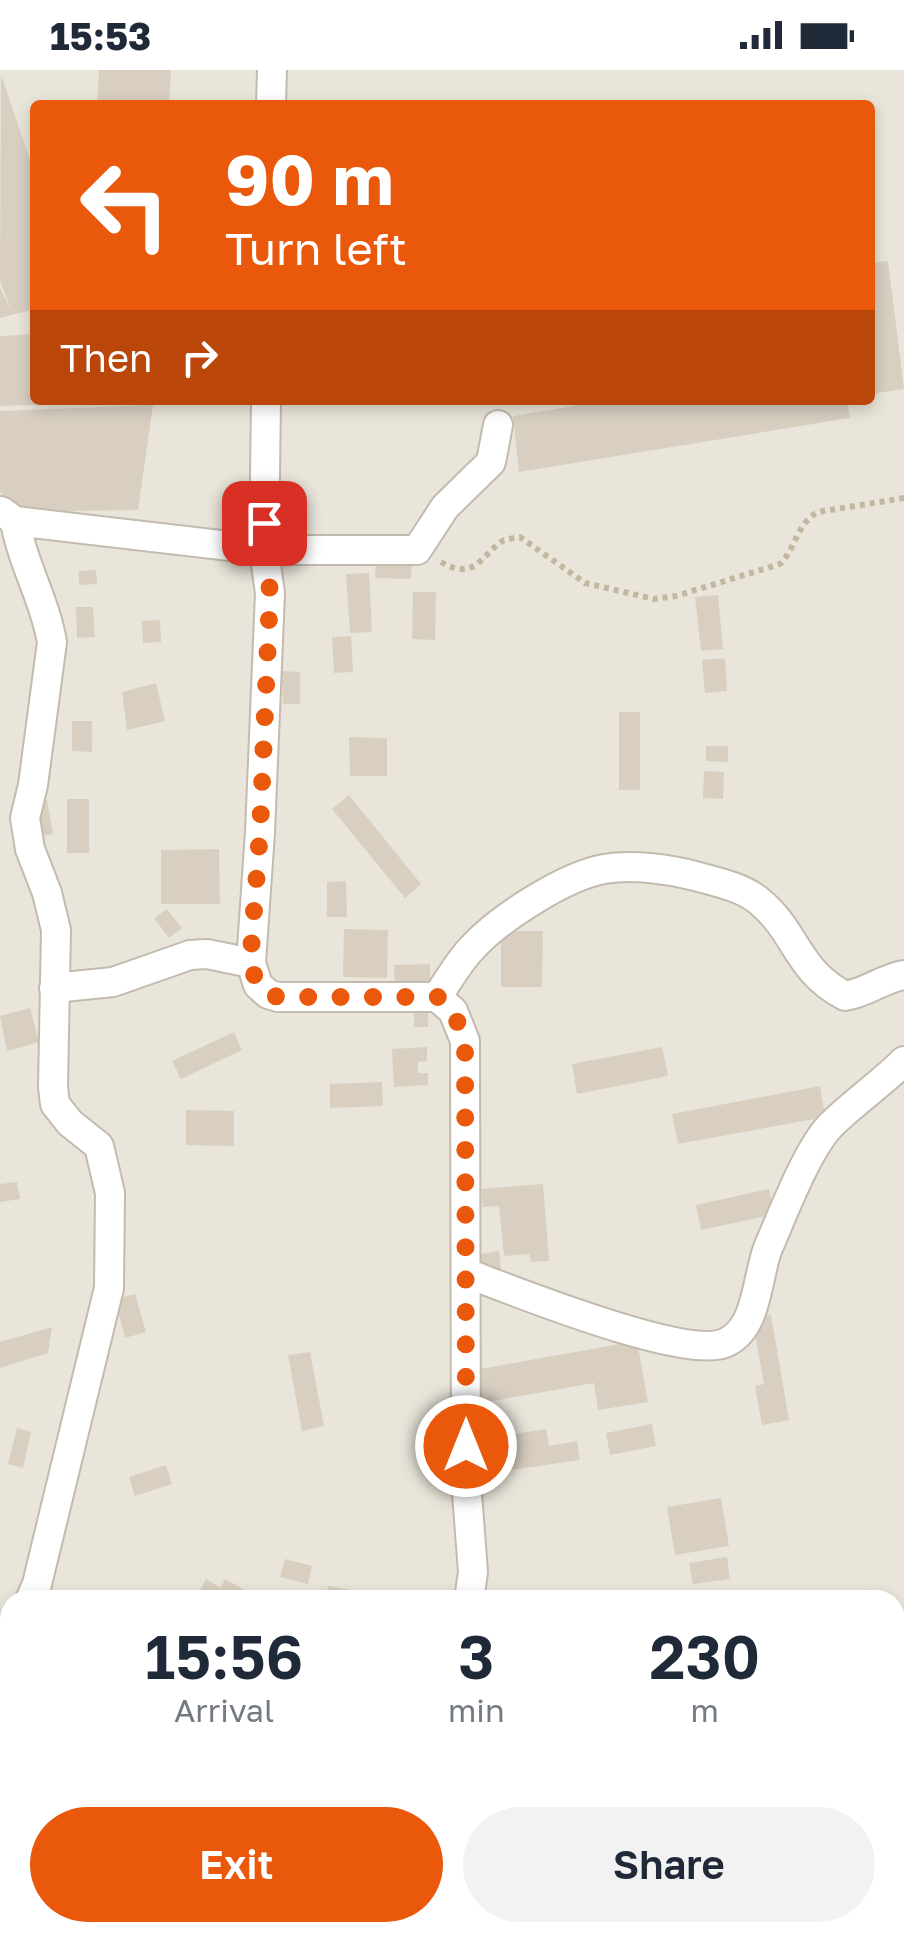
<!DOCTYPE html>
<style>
body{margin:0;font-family:"Golos Text",sans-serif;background:#f2f2f3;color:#1f2937;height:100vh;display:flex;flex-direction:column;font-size:38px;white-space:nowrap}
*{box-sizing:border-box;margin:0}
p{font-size:32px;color:#747a83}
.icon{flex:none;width:55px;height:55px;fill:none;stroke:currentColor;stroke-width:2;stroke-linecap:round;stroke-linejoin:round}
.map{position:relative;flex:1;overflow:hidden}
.details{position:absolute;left:0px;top:1520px;width:905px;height:352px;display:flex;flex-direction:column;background:#fff;border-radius:30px 30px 0 0;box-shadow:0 5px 15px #0003}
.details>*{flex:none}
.hud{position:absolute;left:30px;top:30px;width:845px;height:305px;border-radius:10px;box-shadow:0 5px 15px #0003;background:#ea580c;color:#fff;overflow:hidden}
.pin{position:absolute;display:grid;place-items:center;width:85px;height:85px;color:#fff;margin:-42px;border-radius:20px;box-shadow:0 5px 15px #0006}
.me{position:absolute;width:110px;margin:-55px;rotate:0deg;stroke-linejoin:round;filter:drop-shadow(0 0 8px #0008)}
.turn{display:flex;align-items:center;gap:35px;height:210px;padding:0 30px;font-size:45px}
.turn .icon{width:130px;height:130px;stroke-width:2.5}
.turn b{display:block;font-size:70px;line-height:85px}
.then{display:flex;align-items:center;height:95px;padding:0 30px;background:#0003;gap:20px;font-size:38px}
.eta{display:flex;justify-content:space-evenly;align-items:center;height:170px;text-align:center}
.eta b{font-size:60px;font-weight:600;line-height:70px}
.button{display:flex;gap:20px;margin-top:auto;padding:20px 30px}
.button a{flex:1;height:115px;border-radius:60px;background:#ea580c;color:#fff;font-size:40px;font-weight:600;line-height:115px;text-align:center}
.button a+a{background:#f2f2f3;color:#1f2937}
.status{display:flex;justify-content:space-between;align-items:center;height:70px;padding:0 50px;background:#fff;direction:ltr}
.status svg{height:28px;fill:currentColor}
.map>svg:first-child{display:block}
</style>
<div class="status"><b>15:53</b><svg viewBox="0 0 49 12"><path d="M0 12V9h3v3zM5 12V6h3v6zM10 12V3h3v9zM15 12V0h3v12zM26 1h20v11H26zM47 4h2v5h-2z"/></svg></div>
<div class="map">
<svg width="904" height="1872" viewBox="0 0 904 1872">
<rect width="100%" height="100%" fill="#f6f3ec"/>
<path fill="#eae5da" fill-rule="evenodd" d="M0 0H904V1872H0ZM35 35H870V330H35ZM10 1530H895V1862H10Z"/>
<path fill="#d8cfc1" d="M99 0H171L169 35H97Z
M1 5 35 104V239L0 248V218L11 240 0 210Z
M888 191 904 319 870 324V193Z
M35 264V330H64V334L0 336V266Z
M609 330H847L850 348 519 402 513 346Z
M153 335 138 440 11 442 0 421V341Z
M376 490H412L411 509 375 508Z
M96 500 97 514 79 515V501Z
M369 503 372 562 350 563 346 504Z
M413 522H436L435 570 412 569Z
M718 525 723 579 701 581 695 527Z
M76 537H93L95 567 77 568Z
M160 550 161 572 143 573 142 551Z
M351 566 353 602 334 603 332 567Z
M725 588 727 621 705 623 702 590Z
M282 601 300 602V634H283Z
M156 613 165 651 127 660 122 622Z
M619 642H640V720H619Z
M72 651H92V682L72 681Z
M349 667 387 668V706H350Z
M706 676H728V692L706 691Z
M704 701 724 702 723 729 703 728Z
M349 725 421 814 405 828 332 739Z
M67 729H89V783H67Z
M47 730 53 764 36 767 31 733Z
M219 779 220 834H161V780Z
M346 811 347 847H327V812Z
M167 839 182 858 169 868 154 848Z
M344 859 388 860 387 908 343 907Z
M501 861H543L542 917H501Z
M430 894V916L395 918 394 895Z
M30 938 39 972 7 981 0 946Z
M414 943H428V957H414Z
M234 962 242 980 181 1009 172 991Z
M427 977V991L418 992V1003H428V1015L394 1017 392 979Z
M662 977 668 1006 577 1024 572 994Z
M382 1012 383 1036 330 1038V1014Z
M820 1016 825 1047 678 1074 672 1044Z
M186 1040 234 1041V1076L186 1075Z
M17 1112 20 1129 0 1132V1114Z
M543 1114 549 1191 531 1192 529 1184 504 1186 499 1136 483 1137 481 1119Z
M769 1119 775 1144 701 1160 696 1135Z
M499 1181 501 1200 478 1204 476 1185Z
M135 1224 146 1262 125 1268 115 1229Z
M771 1245 789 1350 762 1355 755 1316 764 1314 752 1248Z
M52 1257 48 1283 0 1298V1272Z
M637 1271 648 1332 598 1340 594 1313 481 1333 475 1300Z
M310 1282 324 1356 302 1361 288 1285Z
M476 1353H490L491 1382H477Z
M652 1354 656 1376 610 1385 606 1363Z
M17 1358 31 1362 23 1398 8 1394Z
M546 1359 549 1376 577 1371 580 1390 498 1402 493 1367Z
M166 1395 172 1414 135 1426 129 1407Z
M721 1428 729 1476 675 1485 667 1437Z
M727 1487 730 1509 693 1514 689 1493Z
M285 1489 312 1496 308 1514 280 1507Z
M206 1509 221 1518 225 1509 246 1521 240 1530H208L198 1524Z
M328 1516 351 1520 349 1530H326Z"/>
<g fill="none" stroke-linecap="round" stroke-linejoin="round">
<defs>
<path id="street" d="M271 35 272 0
M1 441 15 451 264 480 266 330
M15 451C22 493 45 530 52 572L33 715 25 748 30 779 47 823 56 860 53 1017 55 1034 70 1053 99 1076 110 1123 109 1218 37 1514 30 1530
M54 918 113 912 190 885 207 884 251 893
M437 927C449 910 459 891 473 877 500 848 565 806 604 799 632 794 668 799 695 806 717 812 742 817 759 831 798 863 795 899 845 926 866 923 882 909 904 905
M466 1203C512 1220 688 1292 727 1272 758 1257 757 1206 768 1178 782 1146 807 1080 830 1056 853 1033 881 1014 904 991
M469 1530 473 1502 466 1410 465 971 453 941 437 927H278L268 924 258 915 251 893 260 762 270 523 264 480H417L445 437 491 392 498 355
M0 1610 10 1578
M0 1660 10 1686
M98 1862 109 1872
M525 1862 535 1872
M361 1872 364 1862"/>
</defs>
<use href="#street" stroke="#c2bbae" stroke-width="32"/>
<path stroke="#c4b79f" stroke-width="6" stroke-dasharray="5 5" stroke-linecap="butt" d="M441 492C476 512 480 485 504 470 505 470 518 467 520 467L585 513 654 529 676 526 780 494C796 478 797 453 818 442L904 428"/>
<use href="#street" stroke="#fff" stroke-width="28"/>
</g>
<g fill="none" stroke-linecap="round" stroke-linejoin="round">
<path stroke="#ea580c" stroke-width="18" stroke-dasharray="0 32.4" d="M264 453 270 523 260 762 250 894 258 915 268 924 278 927H438L453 941 465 971 466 1376"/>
</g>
</svg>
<div class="pin" style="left:264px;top:453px;background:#d93025"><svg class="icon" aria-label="arrive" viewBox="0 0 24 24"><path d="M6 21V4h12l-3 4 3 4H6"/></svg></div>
<svg class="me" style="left:466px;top:1376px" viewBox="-20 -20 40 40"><circle r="17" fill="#ea580c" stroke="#fff" stroke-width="3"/><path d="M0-11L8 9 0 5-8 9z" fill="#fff"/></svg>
<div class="hud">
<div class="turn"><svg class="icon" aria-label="left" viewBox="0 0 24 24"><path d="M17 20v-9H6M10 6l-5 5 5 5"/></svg><div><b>90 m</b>Turn left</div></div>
<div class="then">Then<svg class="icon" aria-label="right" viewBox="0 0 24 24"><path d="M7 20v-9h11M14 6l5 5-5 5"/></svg></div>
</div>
<section class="details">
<div class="eta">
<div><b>15:56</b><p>Arrival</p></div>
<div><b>3</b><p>min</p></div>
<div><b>230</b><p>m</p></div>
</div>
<div class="button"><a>Exit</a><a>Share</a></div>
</section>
</div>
